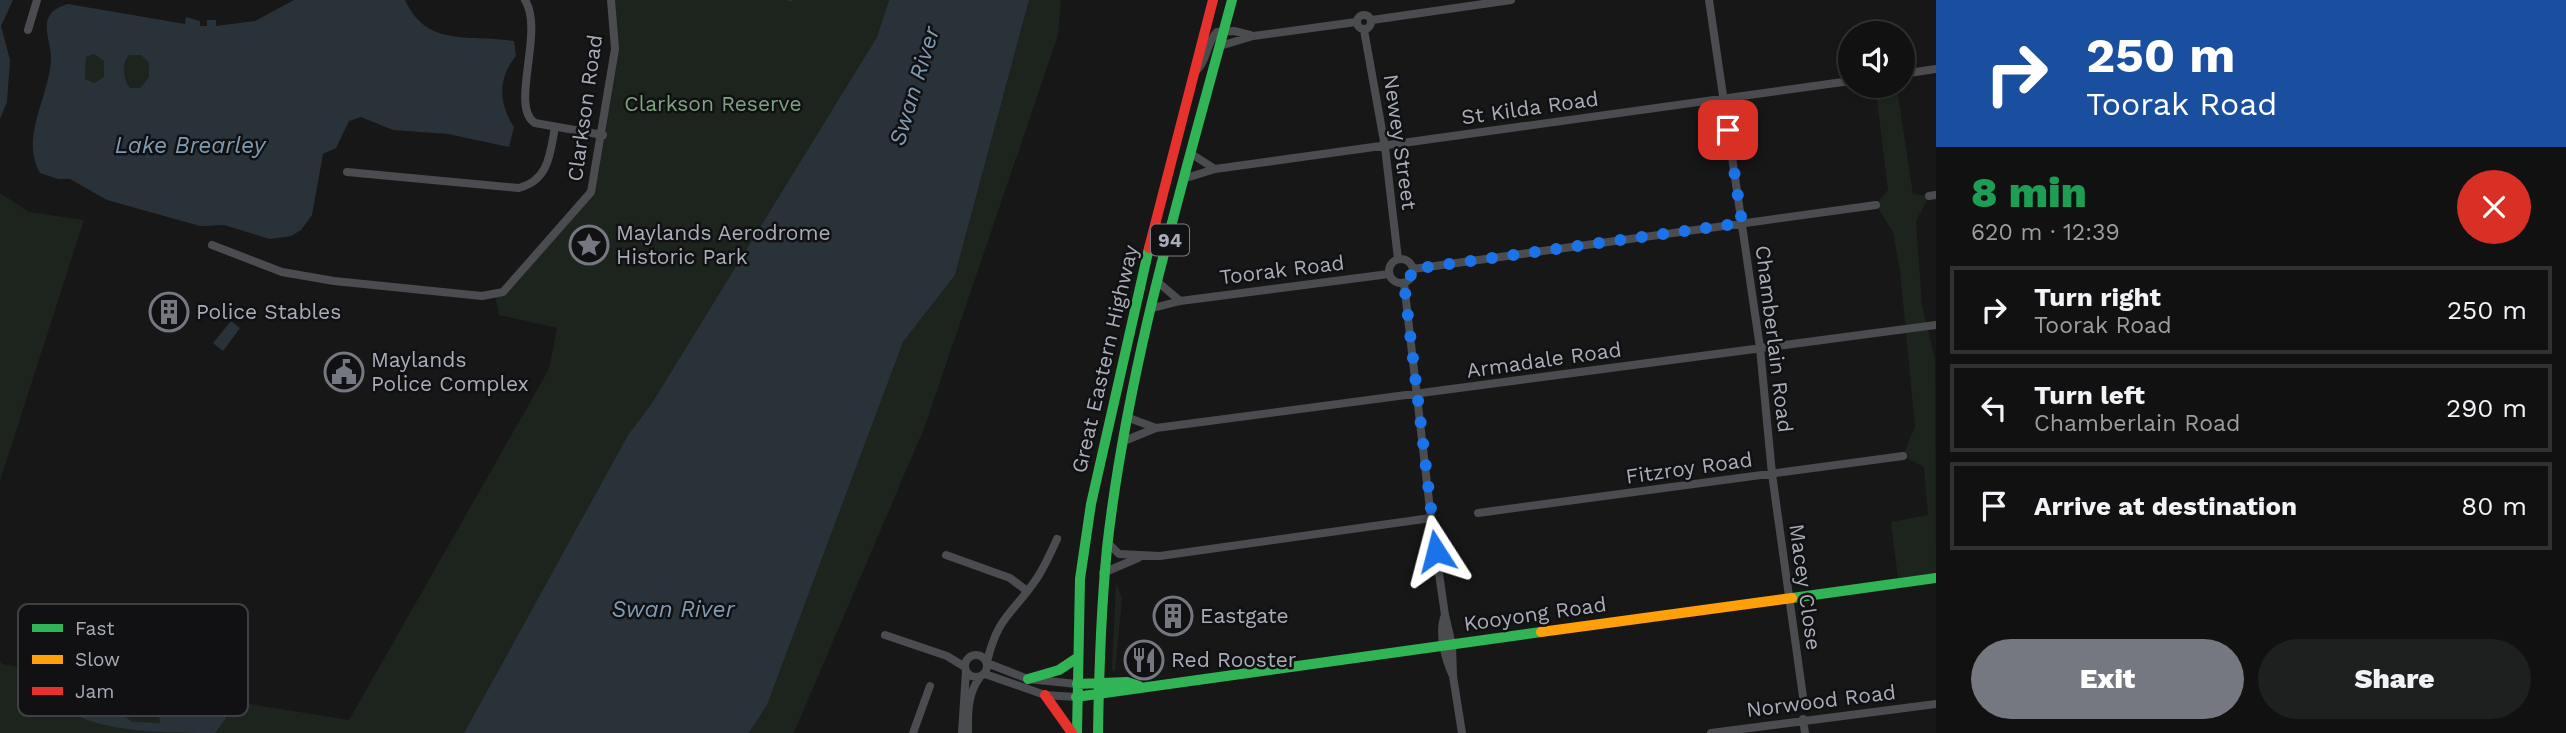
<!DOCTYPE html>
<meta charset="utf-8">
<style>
body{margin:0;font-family:"Work Sans",sans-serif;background:#1e1f1f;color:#f1f3f6;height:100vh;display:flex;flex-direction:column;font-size:26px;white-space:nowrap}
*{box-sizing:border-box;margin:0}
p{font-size:23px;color:#9c9d9f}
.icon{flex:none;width:38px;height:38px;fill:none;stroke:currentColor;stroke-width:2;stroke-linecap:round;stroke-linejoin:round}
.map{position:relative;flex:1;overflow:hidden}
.panel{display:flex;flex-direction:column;background:#111;width:630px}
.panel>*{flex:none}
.guide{background:#1a4fa0;color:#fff;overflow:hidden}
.buttons{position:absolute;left:1838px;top:21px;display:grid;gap:14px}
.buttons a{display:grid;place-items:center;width:77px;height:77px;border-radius:50%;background:#111;box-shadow:0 2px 5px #0004,0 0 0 2px #303131;font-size:35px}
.pin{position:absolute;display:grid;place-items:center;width:60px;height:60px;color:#fff;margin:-30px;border-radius:14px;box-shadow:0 4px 10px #0006}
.me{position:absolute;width:77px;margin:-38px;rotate:351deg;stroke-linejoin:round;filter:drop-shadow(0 0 5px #0008)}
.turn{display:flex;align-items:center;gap:24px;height:147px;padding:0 35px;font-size:32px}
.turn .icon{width:91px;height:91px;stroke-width:2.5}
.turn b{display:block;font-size:49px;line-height:60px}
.round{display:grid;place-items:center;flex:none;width:74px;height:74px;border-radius:37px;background:#1e1f1f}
.headline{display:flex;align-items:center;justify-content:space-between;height:119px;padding:0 35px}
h1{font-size:42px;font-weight:800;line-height:52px;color:#1e9e55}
.primary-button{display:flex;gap:14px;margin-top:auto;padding:14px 35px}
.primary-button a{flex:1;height:80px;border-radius:42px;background:#757880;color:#fff;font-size:28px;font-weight:800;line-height:80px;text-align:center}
.primary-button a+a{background:#1e1f1f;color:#f1f3f6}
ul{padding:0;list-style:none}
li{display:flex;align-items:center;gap:21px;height:88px;margin:0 14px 10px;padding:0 21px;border:4px solid #303131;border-radius:0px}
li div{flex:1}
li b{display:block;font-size:26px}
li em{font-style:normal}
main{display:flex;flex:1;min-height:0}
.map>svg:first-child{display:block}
</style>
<main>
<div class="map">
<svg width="1936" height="733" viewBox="0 0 1936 733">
<rect width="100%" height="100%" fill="#171717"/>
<path fill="#1d241e" d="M612 0H889L877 37 652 403 628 435 464 733H0V660L2 664 349 720 549 369 557 328 499 315 495 295 588 201 617 51Z
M1029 0H1061L1058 35 925 426 796 728 793 733H749L767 705 903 342 955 275Z
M94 54 104 61V77L94 84 85 79 86 57Z
M129 55H141L149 63V77L140 88H130C123 78 121 65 129 55Z
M1897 89 1913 194 1929 196 1916 221 1922 305 1935 360 1936 573 1898 578 1891 522 1928 515 1924 467 1903 456 1915 427 1900 271 1893 232 1876 205 1888 190 1876 92Z
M0 193 29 212 84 220 0 481Z
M1116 583 1122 599 1115 672 1112 669Z"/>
<path fill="#2a3239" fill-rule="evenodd" d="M0 0H13L1 26 10 60 7 102 0 119Z
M294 0H405C427 48 469 34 514 41L516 56C498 78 498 103 514 127L509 147 448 134 393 130 361 117 349 121 336 148 323 154 312 215 301 230 291 236 270 239 224 225 200 226 107 200 70 179H58L40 173C19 136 51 95 51 57 51 44 42 26 50 15 53 9 62 6 68 4L185 24 186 17 200 21V26H207V20H216V26L255 21ZM94 54 104 61V77L94 83 85 79 86 57ZM129 55H141L149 63V77L140 88H130C123 78 121 65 129 55Z
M889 0H1029L955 275 903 342 767 705 749 733H464L628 435 652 403 877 37Z
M231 321 240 328 223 351 213 343Z
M92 691 202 705 217 708 226 718 215 733C170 733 101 733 67 710L68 700 77 694ZM135 710 159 713 160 723 132 722 126 717 127 712Z"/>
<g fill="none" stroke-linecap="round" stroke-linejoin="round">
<path stroke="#2a3239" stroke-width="2.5" d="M789 0H791"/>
<path stroke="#4b4c50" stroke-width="8" d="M525 0C545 31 509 107 535 123L603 135
M1709 0 1760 348 1772 474 1804 704
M1357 22a7 7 0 1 1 14 0a7 7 0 1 1-14 0Z
M1372 20 1511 0
M28 30 37 0
M1364 30 1385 147 1398 259
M1220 46 1253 36 1356 22
M1197 70C1208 59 1206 43 1217 32L1234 31 1250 35
M1902 74 1936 69
M1193 155 1215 169
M347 172 519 188C549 180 550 154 555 127
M1186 178 1215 169 1850 81
M1929 196 1936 195
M212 245 282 272 334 281 482 296 503 292 591 192 615 49 611 0
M1389 271a12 12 0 1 1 24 0a12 12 0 1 1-24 0Z
M1413 269 1876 205
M1159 283 1180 301
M1404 283 1431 518 1445 615 1452 645 1453 676 1462 733
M1153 308 1180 301 1389 274
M1129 418 1156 428
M1124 441 1156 428 1936 325
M1478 513 1903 456
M1109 544 1119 554 1160 556 1431 518
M946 555 1010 578 1027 591
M1103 573 1138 558
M1445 615C1438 632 1445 659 1453 676
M885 635 947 656 965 667
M965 666a11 11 0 1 1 22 0a11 11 0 1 1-22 0Z
M987 662C998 615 1013 614 1037 578 1045 566 1051 552 1057 539
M987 663 1028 679 1077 684
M985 674 1045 695 1076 697
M1803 719 1805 733
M913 733 930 686
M962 733 966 671
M968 733C968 711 967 695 980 677
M1711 733 1936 704"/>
<path stroke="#30b455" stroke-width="10" d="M1792 598 1936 578
M1028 679 1059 670 1077 658
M1077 684 1127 682 1139 686
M1076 697 1541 632
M1077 733 1080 579 1091 504 1149 248
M1098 733C1099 671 1101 609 1107 548 1128 362 1184 180 1232 0"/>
<path stroke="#ff9f0a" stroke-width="10" d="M1541 632 1792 598"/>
<path stroke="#e5322d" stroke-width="10" d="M1149 248 1213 0
M1045 695 1072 733"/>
</g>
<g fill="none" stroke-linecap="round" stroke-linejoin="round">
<path stroke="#1a73e8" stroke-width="12" stroke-dasharray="0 21.6" d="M1436 551 1404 283 1409 280 1413 269 1742 223 1728 130"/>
</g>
<defs>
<symbol id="sight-ring" viewBox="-11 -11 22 22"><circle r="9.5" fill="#111113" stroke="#757880" stroke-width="1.5"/><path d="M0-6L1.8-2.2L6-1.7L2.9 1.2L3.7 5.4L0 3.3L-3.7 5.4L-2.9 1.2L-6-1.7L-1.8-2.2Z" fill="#757880"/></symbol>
<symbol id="building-ring" viewBox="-11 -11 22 22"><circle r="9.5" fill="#111113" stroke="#757880" stroke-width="1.5"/><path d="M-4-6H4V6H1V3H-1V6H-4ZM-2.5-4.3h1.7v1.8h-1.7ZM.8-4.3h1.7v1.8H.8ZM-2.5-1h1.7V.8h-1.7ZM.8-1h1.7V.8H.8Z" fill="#757880"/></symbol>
<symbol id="civic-ring" viewBox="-11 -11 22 22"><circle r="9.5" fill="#111113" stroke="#757880" stroke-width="1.5"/><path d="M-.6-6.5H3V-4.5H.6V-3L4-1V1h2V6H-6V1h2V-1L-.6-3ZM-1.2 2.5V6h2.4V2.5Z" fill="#757880"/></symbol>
<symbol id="restaurant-ring" viewBox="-11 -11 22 22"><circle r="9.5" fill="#111113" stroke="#757880" stroke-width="1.5"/><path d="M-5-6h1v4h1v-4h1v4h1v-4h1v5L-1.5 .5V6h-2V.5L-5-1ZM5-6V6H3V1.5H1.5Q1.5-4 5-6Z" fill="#757880"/></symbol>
</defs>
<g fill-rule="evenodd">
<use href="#sight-ring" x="567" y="223" width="44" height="44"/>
<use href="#building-ring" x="147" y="290" width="44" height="44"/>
<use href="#civic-ring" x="322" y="350" width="44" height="44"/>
<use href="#building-ring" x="1151" y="594" width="44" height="44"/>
<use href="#restaurant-ring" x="1122" y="638" width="44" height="44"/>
</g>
<g text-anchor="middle" stroke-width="5" stroke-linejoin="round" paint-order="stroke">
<rect fill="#111113" stroke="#7b7e86" stroke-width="2" x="1151" y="224.5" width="38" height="31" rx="5"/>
<g font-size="19" font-weight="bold" fill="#a8adb8">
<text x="1170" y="247">94</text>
</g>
<g font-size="21" fill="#7fa381" stroke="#111113">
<text x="713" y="111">Clarkson Reserve</text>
</g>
<g font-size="21" fill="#a8adb8" stroke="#111113">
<text transform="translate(585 108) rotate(-82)" y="7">Clarkson Road</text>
<text transform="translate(1530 108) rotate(-8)" y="7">St Kilda Road</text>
<text transform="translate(1400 142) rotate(82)" y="7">Newey Street</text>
<text transform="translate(1282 270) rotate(-7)" y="7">Toorak Road</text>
<text transform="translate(1774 339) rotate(83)" y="7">Chamberlain Road</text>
<text transform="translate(1105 359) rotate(-77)" y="7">Great Eastern Highway</text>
<text transform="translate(1544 360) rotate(-8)" y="7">Armadale Road</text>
<text transform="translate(1689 468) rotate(-8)" y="7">Fitzroy Road</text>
<text transform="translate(1805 587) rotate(82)" y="7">Macey Close</text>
<text transform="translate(1535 614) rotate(-8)" y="7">Kooyong Road</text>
<text transform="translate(1821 701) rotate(-7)" y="7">Norwood Road</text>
</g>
<g font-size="21" fill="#a8adb8" stroke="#111113" text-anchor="start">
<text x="616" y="240">Maylands Aerodrome<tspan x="616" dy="24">Historic Park</tspan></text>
<text x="196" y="319">Police Stables</text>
<text x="371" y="367">Maylands<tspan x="371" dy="24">Police Complex</tspan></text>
<text x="1200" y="623">Eastgate</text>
<text x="1171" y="667">Red Rooster</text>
</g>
<g font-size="23" font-style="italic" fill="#7f9bb3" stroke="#111113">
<text transform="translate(914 86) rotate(-73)" y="8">Swan River</text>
<text x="190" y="153">Lake Brearley</text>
<text x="673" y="617">Swan River</text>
</g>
</g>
<rect x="18" y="604" width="230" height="112" rx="10" fill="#111113" stroke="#3e4045" stroke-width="2"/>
<rect x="32" y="624" width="31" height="8" fill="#30b455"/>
<rect x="32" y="655" width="31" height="9" fill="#ff9f0a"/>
<rect x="32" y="687" width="31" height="8" fill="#e5322d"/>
<g font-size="19" fill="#a8adb8">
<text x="75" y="635">Fast</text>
<text x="75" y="666">Slow</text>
<text x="75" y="698">Jam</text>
</g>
</svg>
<div class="buttons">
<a><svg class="icon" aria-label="sound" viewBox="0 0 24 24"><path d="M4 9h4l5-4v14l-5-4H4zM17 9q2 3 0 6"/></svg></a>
</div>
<div class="pin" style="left:1728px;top:130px;background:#d93025"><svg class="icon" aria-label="arrive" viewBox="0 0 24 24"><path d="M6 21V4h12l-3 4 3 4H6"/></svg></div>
<svg class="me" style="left:1436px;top:551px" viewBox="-20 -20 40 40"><path d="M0-17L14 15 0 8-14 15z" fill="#1a73e8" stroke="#fff" stroke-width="4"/></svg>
</div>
<section class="panel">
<div class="guide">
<div class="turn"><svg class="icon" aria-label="right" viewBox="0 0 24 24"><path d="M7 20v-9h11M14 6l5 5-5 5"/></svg><div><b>250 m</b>Toorak Road</div></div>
</div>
<div class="headline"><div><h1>8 min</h1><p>620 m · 12:39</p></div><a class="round" style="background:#d93025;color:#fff"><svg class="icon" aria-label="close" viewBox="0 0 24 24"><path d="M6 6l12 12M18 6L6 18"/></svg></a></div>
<ul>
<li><svg class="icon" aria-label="right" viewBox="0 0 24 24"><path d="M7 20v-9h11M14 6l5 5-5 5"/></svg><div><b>Turn right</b><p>Toorak Road</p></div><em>250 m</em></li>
<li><svg class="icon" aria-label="left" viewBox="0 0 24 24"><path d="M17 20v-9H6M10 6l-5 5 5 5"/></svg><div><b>Turn left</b><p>Chamberlain Road</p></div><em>290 m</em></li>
<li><svg class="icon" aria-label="arrive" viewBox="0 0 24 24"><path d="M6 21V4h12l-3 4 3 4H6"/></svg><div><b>Arrive at destination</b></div><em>80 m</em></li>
</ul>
<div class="primary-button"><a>Exit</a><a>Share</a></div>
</section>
</main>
